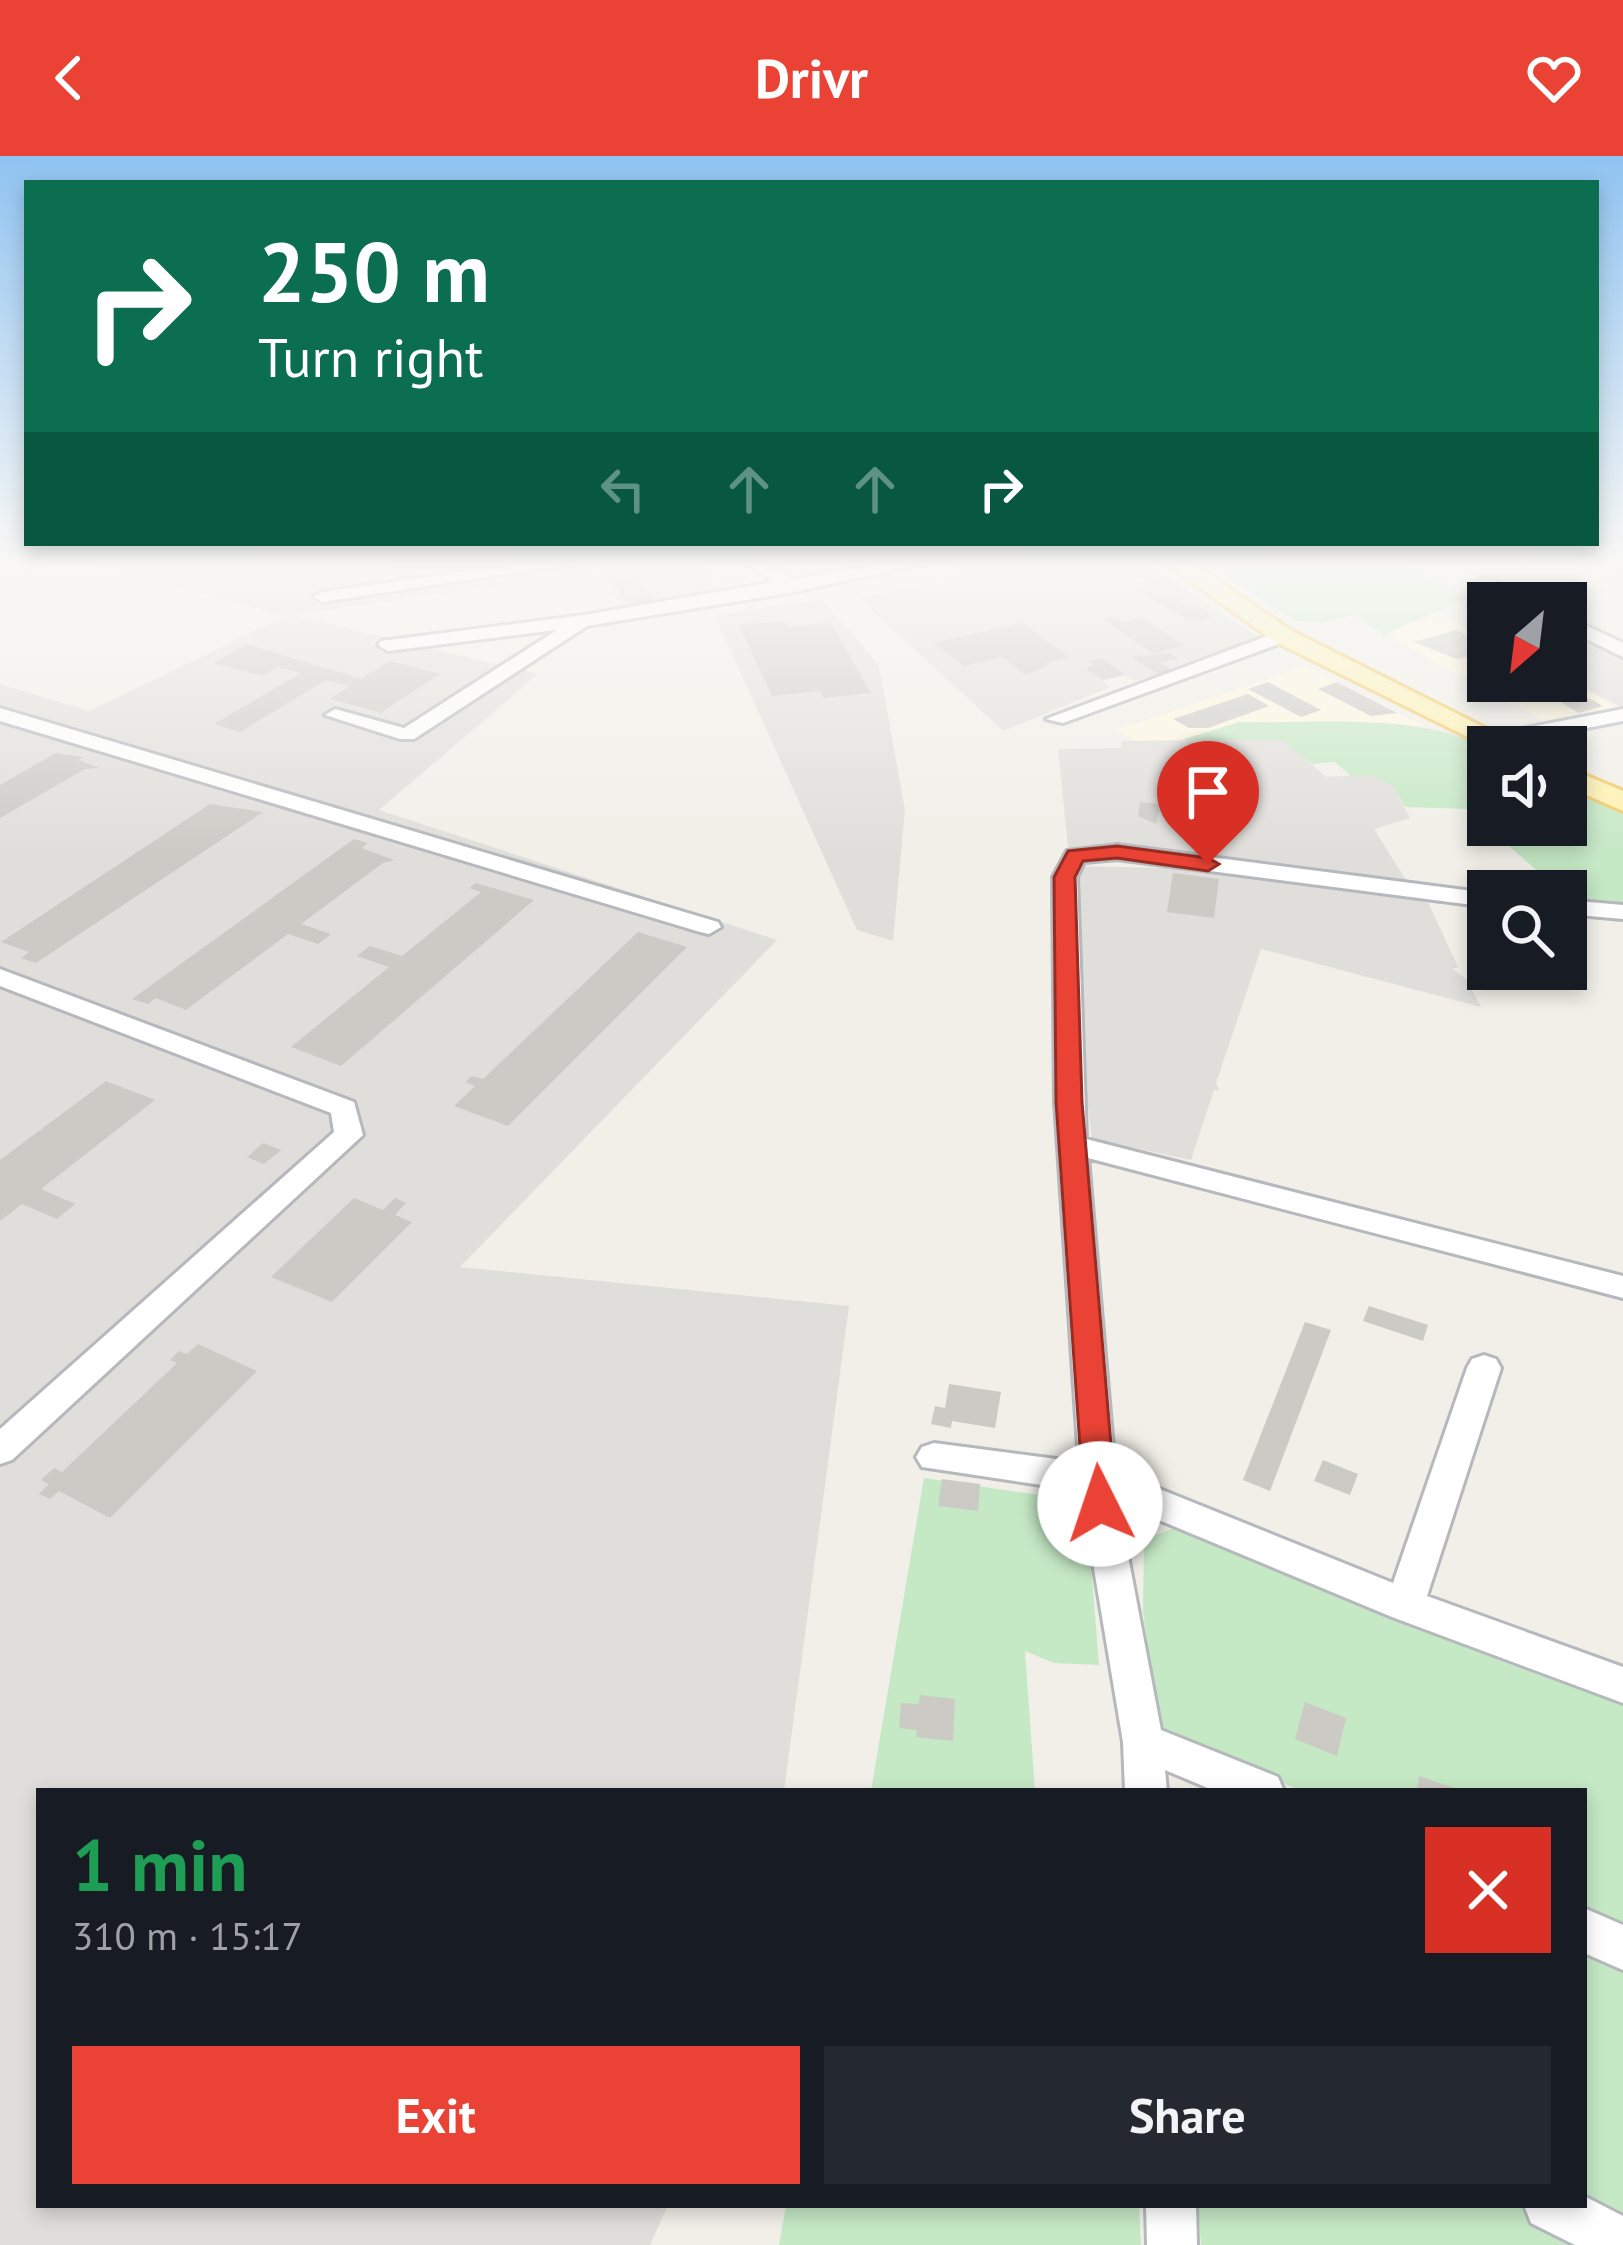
<!DOCTYPE html>
<meta charset="utf-8">
<style>
body{margin:0;font-family:"PT Sans",sans-serif;background:#242831;color:#f1f3f6;height:100vh;display:flex;flex-direction:column;font-size:45px;white-space:nowrap}
*{box-sizing:border-box;margin:0}
p{font-size:39px;color:#9ea1a6}
.icon{flex:none;width:66px;height:66px;fill:none;stroke:currentColor;stroke-width:2;stroke-linecap:round;stroke-linejoin:round}
.map{position:relative;flex:1;overflow:hidden}
.drawer{position:absolute;left:36px;top:1632px;width:1551px;height:420px;display:flex;flex-direction:column;background:#171b24;border-radius:0px;box-shadow:0 6px 18px #0003}
.drawer>*{flex:none}
.hud{position:absolute;left:24px;top:24px;width:1575px;height:366px;border-radius:0px;box-shadow:0 6px 18px #0003;background:#0b6e4f;color:#fff;overflow:hidden}
.needle{width:78px;rotate:208deg}
.tools{position:absolute;left:1467px;top:426px;display:grid;gap:24px}
.tools a{display:grid;place-items:center;width:120px;height:120px;border-radius:0px;background:#171b24;box-shadow:0 6px 18px #0003;font-size:60px}
.pin{position:absolute;display:grid;place-items:center;width:102px;height:102px;color:#fff;margin:-123px -51px;border-radius:50% 50% 50% 0;rotate:-45deg;box-shadow:0 0 12px #0007}
.pin .icon{rotate:45deg}
.me{position:absolute;width:132px;margin:-66px;rotate:356deg;stroke-linejoin:round;filter:drop-shadow(0 0 9px #0008)}
.turn{display:flex;align-items:center;gap:42px;height:252px;padding:0 36px;font-size:54px}
.turn .icon{width:156px;height:156px;stroke-width:2.5}
.turn b{display:block;font-size:84px;line-height:102px}
.lanes{display:flex;align-items:center;height:114px;padding:0 36px;background:#0003;justify-content:center;gap:60px;direction:ltr}
.lanes .off{opacity:.35}
.round{display:grid;place-items:center;flex:none;width:126px;height:126px;border-radius:0px;background:#242831}
.headline{display:flex;align-items:center;justify-content:space-between;height:204px;padding:0 36px}
h1{font-size:72px;font-weight:600;line-height:90px;color:#1e9e55}
.action{display:flex;gap:24px;margin-top:auto;padding:24px 36px}
.action a{flex:1;height:138px;border-radius:0px;background:#ea4335;color:#fff;font-size:48px;font-weight:600;line-height:138px;text-align:center}
.action a+a{background:#242831;color:#f1f3f6}
header{display:flex;justify-content:space-between;align-items:center;height:156px;padding:0 36px;background:#ea4335;color:#fff;font-size:54px;font-weight:600}
.map>svg:first-child{display:block}
</style>
<header><svg class="icon" aria-label="back" viewBox="0 0 24 24"><path d="M15 5l-7 7 7 7"/></svg>Drivr<svg class="icon" aria-label="heart" viewBox="0 0 24 24"><path d="M12 20l-8-8c-3-5 5-10 8-4 3-6 11-1 8 4z"/></svg></header>
<div class="map">
<svg width="1623" height="2089" viewBox="0 0 1623 2089">
<rect width="100%" height="100%" fill="#f1efe8"/>
<path fill="#fef7e0" d="M1442 459 1488 483V525L1566 523 1623 555 1551 569 1391 482 1398 479 1386 473Z
M1306 510 1424 570 1240 566 1181 584 1137 586 1117 574Z"/>
<path fill="#e0deda" d="M84 407H701L723 439 622 452 598 415 292 459 538 518 379 654 777 784 460 1111 849 1150 784 1635H39V2049H668L650 2089H0V528L89 555 286 460Z
M963 407H1145L1260 482 1174 515 1135 525 1125 519 1103 524 1110 531 1003 575 859 442 964 422 951 410Z
M822 443 879 509 905 654 893 785 857 774 715 460Z
M1566 475 1623 504V552L1566 523Z
M1282 583 1326 621 1376 618 1391 626 1410 662 1374 673 1414 737 1131 700 1069 701 1058 593 1122 592 1121 585Z
M1071 710 1172 712 1427 744 1458 811 1453 813 1467 824 1481 851 1261 793 1216 927 1219 934H1214L1191 1004 1092 983 1070 807Z"/>
<path fill="#c5e8c5" d="M1204 407H1403L1469 442 1384 478 1353 459 1323 467 1296 465Z
M1240 566C1320 568 1414 556 1488 592V669H1566V630L1623 658V753L1566 747V735H1560L1467 653 1405 651C1392 624 1381 618 1351 620L1335 606 1312 608 1282 584H1181Z
M924 1322 1086 1346 1099 1509 1054 1507 1025 1495 1035 1635H871Z
M1176 1371 1407 1466 1623 1543V1778L1584 1761V1635H1301L1158 1573 1143 1455 1144 1384Z
M1584 1788 1623 1807V2071L1584 2049Z
M786 2049H1139L1141 2089H779Z
M1198 2049H1516L1594 2089H1201Z"/>
<path fill="#cccac5" d="M387 407H484V410L399 424Z
M1154 413 1196 442 1179 445 1187 451 1197 449 1215 461 1192 466 1136 434 1143 433 1135 427 1148 424 1137 416Z
M632 414 653 445 628 449 607 418Z
M1115 461 1123 466 1143 462 1184 490 1153 498 1103 463Z
M783 465 786 471 831 467 871 537 824 542 820 535 772 540 739 469Z
M1022 467 1069 501 1045 507 1049 509 1026 519 1003 501 964 510 934 487Z
M1456 474 1488 490V498L1456 503 1414 486Z
M247 488 361 523 390 505 440 518 381 557 330 543 350 530 326 524 240 576 214 568 301 517 278 511 262 520 214 507Z
M1169 497 1178 503 1160 507 1175 515 1159 519 1131 501Z
M1101 502 1119 514 1125 519 1103 524 1085 512 1094 510 1088 505Z
M1508 525H1562L1572 530 1537 540Z
M1268 526 1321 554 1301 561 1248 533Z
M1337 526 1397 557 1371 560 1318 533Z
M1248 538 1269 550 1208 572H1189L1173 563Z
M1583 539 1603 550 1579 557 1560 546Z
M56 597 83 601 78 604 100 612 85 613 0 662V629Z
M1140 646 1160 648 1156 668 1138 660Z
M210 648 263 656 36 807 21 802 29 796 1 786Z
M354 683 368 687 362 692 394 704 383 707 301 768 331 778 318 788 288 778 186 854 156 842 148 848 132 843Z
M1173 717 1219 723 1214 762 1167 756Z
M476 727 534 744 341 910 291 891 389 811 357 800 370 790 402 800 481 736 469 732Z
M638 776 687 791 508 970 454 950 475 930 465 926 472 920 483 923Z
M106 925 155 944 41 1033 75 1048 57 1063 22 1048 0 1065V1004Z
M263 987 281 994 264 1008 247 1001Z
M354 1042 383 1054 395 1042 406 1047 395 1059 412 1066 332 1146 271 1121Z
M1369 1150 1428 1169 1423 1185 1363 1165Z
M1305 1166 1331 1174 1270 1335 1243 1324Z
M198 1188 257 1215 110 1362 59 1335 50 1343 39 1338 49 1328 41 1324 54 1312 62 1316 177 1207 170 1204 179 1195 187 1198Z
M949 1228 1001 1236 995 1272 952 1265 951 1272 931 1268 935 1250 945 1252Z
M1323 1304 1358 1318 1350 1339 1314 1325Z
M942 1323 980 1328 978 1355 938 1350Z
M920 1539 955 1543 953 1585 916 1581 917 1574 899 1572 901 1547 919 1548Z
M1305 1546 1346 1562 1337 1600 1295 1583Z
M1419 1620 1460 1634V1635H1417Z"/>
<g fill="none" stroke-linecap="round" stroke-linejoin="round">
<defs>
<path id="minor" d="M527 407H577L323 446 314 441 323 436Z
M746 407H768L794 423 885 407H926L794 436 587 470 414 583H400L325 559 335 553 404 572 557 474 388 495 378 489 381 485 584 459 774 426Z
M1481 423H1493L1536 447H1513L1481 431Z
M1566 460 1623 487V501L1566 473Z
M1283 474 1292 480 1290 484 1063 567 1046 563Z
M0 552 718 766 721 771 709 778 700 776 0 565Z
M1623 553V565L1495 590 1484 584 1495 578Z
M1117 689 1488 737V751L1117 703 1084 706 1077 721 1086 983 1623 1120V1142L1088 1002 1115 1315 1393 1427 1467 1212 1472 1203 1484 1199 1496 1203 1501 1212 1427 1440 1623 1511V1547L1392 1461 1118 1347 1161 1574 1278 1621 1284 1635H1215L1165 1614 1167 1635H1125L1123 1586 1081 1335 922 1311 916 1301 922 1291 934 1287 1079 1306 1055 946 1053 721 1067 695Z
M1566 744 1623 749V763L1566 758Z
M0 813 354 946 363 979 12 1304 0 1308V1273L334 976 331 957 0 830Z
M1584 1752 1623 1769V1814L1584 1797Z
M1584 2040 1623 2060V2089H1575L1531 2067 1524 2049H1584Z
M1146 2049H1196L1197 2089H1147Z"/>
<path id="major" d="M1165 407H1192L1292 475 1523 591H1488L1274 485Z
M1566 611 1623 635V655L1566 630Z"/>
</defs>
<use href="#minor" stroke="#b5b8bc" stroke-width="6"/>
<use href="#major" stroke="#f2c960" stroke-width="6"/>
<use href="#minor" fill="#fff" fill-rule="evenodd"/>
<use href="#major" fill="#fff2af" fill-rule="evenodd"/>
</g>
<linearGradient id="sky" x2="0" y2="1"><stop stop-color="#8fc3f1"/><stop offset="0.58" stop-color="#f9f8f5"/><stop offset="1" stop-color="#f9f8f5" stop-opacity="0"/></linearGradient>
<rect width="1623" height="700" fill="url(#sky)"/>
<path fill="#ea4335" stroke="#982c22" stroke-width="3" d="M1117 690 1208 702 1219 708 1208 715 1117 702 1083 705 1075 721 1082 946 1116 1348 1112 1358 1100 1362 1089 1358 1084 1348 1056 946 1054 721 1068 695Z"/>
</svg>
<div class="tools">
<a><svg class="needle" viewBox="-14 -14 28 28"><path d="M0-13l5 13h-10z" fill="#e53935"/><path d="M0 13l5-13h-10z" fill="#9ea1a6"/></svg></a>
<a><svg class="icon" aria-label="sound" viewBox="0 0 24 24"><path d="M4 9h4l5-4v14l-5-4H4zM17 9q2 3 0 6"/></svg></a>
<a><svg class="icon" aria-label="search" viewBox="0 0 24 24"><circle cx="10" cy="10" r="6"/><path d="M15 15l6 6"/></svg></a>
</div>
<div class="pin" style="left:1208px;top:708px;background:#d93025"><svg class="icon" aria-label="arrive" viewBox="0 0 24 24"><path d="M6 21V4h12l-3 4 3 4H6"/></svg></div>
<svg class="me" style="left:1100px;top:1348px" viewBox="-20 -20 40 40"><circle r="19" fill="#fff"/><path d="M0-13L10 11 0 6-10 11z" fill="#ea4335"/></svg>
<div class="hud">
<div class="turn"><svg class="icon" aria-label="right" viewBox="0 0 24 24"><path d="M7 20v-9h11M14 6l5 5-5 5"/></svg><div><b>250 m</b>Turn right</div></div>
<div class="lanes"><svg class="icon off" aria-label="left" viewBox="0 0 24 24"><path d="M17 20v-9H6M10 6l-5 5 5 5"/></svg><svg class="icon off" aria-label="ahead" viewBox="0 0 24 24"><path d="M12 20V5M6 11l6-6 6 6"/></svg><svg class="icon off" aria-label="ahead" viewBox="0 0 24 24"><path d="M12 20V5M6 11l6-6 6 6"/></svg><svg class="icon" aria-label="right" viewBox="0 0 24 24"><path d="M7 20v-9h11M14 6l5 5-5 5"/></svg></div>
</div>
<section class="drawer">
<div class="headline"><div><h1>1 min</h1><p>310 m · 15:17</p></div><a class="round" style="background:#d93025;color:#fff"><svg class="icon" aria-label="close" viewBox="0 0 24 24"><path d="M6 6l12 12M18 6L6 18"/></svg></a></div>
<div class="action"><a>Exit</a><a>Share</a></div>
</section>
</div>
